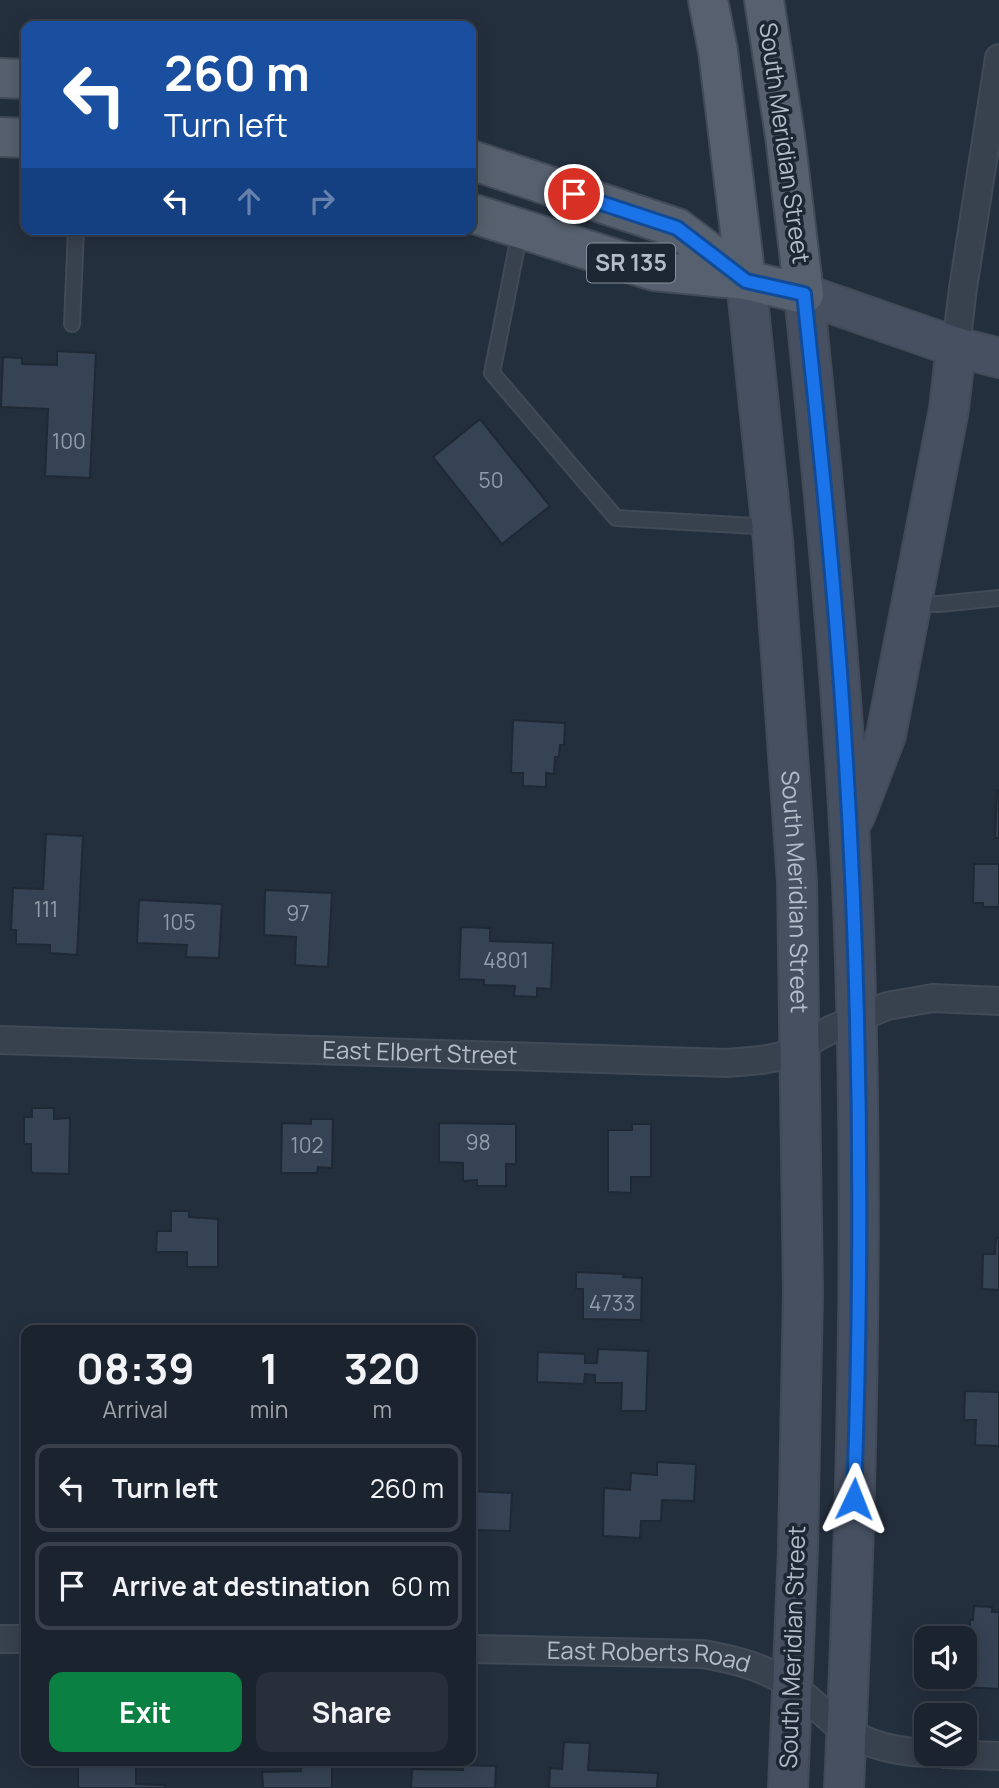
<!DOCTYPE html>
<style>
body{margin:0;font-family:Manrope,sans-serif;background:#282f3a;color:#f1f3f6;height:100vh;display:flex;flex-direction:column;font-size:26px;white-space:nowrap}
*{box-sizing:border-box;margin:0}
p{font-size:23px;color:#a0a4aa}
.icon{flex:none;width:38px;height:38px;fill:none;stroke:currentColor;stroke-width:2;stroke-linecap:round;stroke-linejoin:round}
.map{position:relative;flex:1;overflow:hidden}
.drawer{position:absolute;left:21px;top:1325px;width:455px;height:441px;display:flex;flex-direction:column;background:#1b232e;border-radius:14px;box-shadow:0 4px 18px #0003,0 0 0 2px #39404a}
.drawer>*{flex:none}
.banner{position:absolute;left:21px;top:21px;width:455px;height:214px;border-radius:14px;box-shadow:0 4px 18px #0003,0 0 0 2px #39404a;background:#1a4fa0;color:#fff;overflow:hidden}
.tools{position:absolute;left:914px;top:1626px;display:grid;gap:14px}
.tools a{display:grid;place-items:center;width:63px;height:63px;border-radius:14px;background:#1b232e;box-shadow:0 4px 18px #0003,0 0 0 2px #39404a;font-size:35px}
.pin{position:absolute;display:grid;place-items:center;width:60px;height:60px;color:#fff;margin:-30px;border:4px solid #fff;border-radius:50%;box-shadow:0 2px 7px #0007}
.me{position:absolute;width:77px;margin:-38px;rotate:2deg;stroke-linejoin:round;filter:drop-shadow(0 0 5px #0008)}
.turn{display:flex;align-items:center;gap:24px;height:147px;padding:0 28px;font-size:32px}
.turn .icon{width:91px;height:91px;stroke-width:2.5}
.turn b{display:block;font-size:49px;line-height:60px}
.lanes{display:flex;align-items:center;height:66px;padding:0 28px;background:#0003;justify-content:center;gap:35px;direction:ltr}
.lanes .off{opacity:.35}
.eta{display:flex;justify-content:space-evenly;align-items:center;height:119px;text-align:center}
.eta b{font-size:42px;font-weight:700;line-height:49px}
.primary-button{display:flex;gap:14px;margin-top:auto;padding:14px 28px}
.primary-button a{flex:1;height:80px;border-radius:14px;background:#0b8043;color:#fff;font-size:28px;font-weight:700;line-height:80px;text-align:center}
.primary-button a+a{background:#282f3a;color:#f1f3f6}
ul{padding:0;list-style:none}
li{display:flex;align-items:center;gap:21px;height:88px;margin:0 14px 10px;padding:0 14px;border:4px solid #39404a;border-radius:14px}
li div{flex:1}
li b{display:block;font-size:26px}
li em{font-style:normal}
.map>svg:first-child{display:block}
</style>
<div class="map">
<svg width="999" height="1788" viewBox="0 0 999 1788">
<rect width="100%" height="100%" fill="#242f3e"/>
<path fill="#364354" stroke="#1f2835" stroke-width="2" d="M57 351 96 353 90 478 45 476 48 409 1 407 3 357 22 358V364L57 365Z
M480 419 550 506 502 544 433 457Z
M513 720 565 723 564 745H560L559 757H555L554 774 546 773V787L523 786V773H511Z
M997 790H999V838H995Z
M46 834 83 836 77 955 50 953V945L16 944V930H11L13 888 43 889Z
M974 864H999V907H983V903H973Z
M265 890 332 893 328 967 295 965 296 937 264 935Z
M139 900 222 904 219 958 186 957 187 945 137 943Z
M461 927 490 928V941L553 943 551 989 537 988V997L514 996 515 986 484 985V980L459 979Z
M32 1108H54V1119L70 1118 69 1174 33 1173 31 1171V1144H24V1117H32Z
M311 1119H333L332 1168 318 1167 317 1173H281L282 1123 311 1124Z
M439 1123 516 1124V1164H506V1186H477V1180L463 1181V1163L439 1162Z
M632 1124H651V1177H631V1193L608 1192V1130H632Z
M171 1211H189V1217L218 1219V1267H187V1252H156L157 1231H171Z
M996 1238H999V1290L982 1289 983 1254H995Z
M576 1272 624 1274 623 1277 642 1278 641 1320 583 1319V1289H576Z
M598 1349 648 1351 646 1411H621L622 1383H595V1375L585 1374 584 1384 537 1382 538 1352 585 1354V1363H597Z
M965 1391 999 1392V1446L975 1445 976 1420H964Z
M657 1462 696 1464 694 1501 662 1500 661 1521H641L640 1538 603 1536 604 1488 630 1490 631 1473 657 1475Z
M471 1491 512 1493 510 1531 477 1530 476 1536H471Z
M974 1606 992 1607V1612H999V1689L963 1687 964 1640 970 1641V1620H973Z
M564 1742 590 1743 588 1770 658 1773 657 1788H549L550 1768 562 1769Z
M78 1760H111V1766H136V1784L165 1785V1788H78Z
M301 1765H332V1788H263L262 1772 301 1771Z
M463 1765 496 1766 495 1788H411L412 1769 463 1770Z"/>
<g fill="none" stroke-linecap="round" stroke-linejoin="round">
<defs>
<path id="lane" d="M520 231 492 373 616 518 771 527
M72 324 76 229
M913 604H939L999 598"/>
<g id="street">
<path d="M956 347 963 288 999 58"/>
<path id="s1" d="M0 1040 727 1063 762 1060 782 1056 832 1029 887 1006 933 998 999 1001"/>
<path d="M0 1639H26"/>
<path id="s2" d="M471 1649 703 1654C730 1659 757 1665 781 1679 798 1689 812 1702 827 1716 855 1742 888 1751 926 1753"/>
<path d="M945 1754 999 1756"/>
</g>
<g id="secondary">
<path id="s3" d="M746 280 773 541 797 882 803 1292 798 1549 788 1788"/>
<path d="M855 816 886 735 949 409 956 347"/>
<path d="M844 1788C857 1503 864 1217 854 931 846 718 826 507 804 294L956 347 999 358"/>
</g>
<path id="primary" d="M708 0 718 51 746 280
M0 78 26 79
M0 137 26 138
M471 160 677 228 746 280
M471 213 654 271 746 280 804 294 785 136 764 0"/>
</defs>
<use href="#lane" stroke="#414a57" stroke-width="18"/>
<use href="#street" stroke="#414a57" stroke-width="30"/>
<use href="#secondary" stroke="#414a57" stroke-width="42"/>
<use href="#primary" stroke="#414a57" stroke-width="42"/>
<use href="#lane" stroke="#38414e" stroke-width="14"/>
<use href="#street" stroke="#38414e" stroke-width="26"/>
<use href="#secondary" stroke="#465061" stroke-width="38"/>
<use href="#primary" stroke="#56606e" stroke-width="38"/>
</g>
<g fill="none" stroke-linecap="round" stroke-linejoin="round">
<defs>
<path id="route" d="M574 194 677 228 746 281 804 294C820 445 836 596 845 747 861 997 863 1249 854 1499"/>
</defs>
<use href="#route" stroke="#114b97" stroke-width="18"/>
<use href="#route" stroke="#1a73e8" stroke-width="12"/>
</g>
<g text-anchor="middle" stroke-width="7" stroke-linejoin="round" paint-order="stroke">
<g font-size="21" fill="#929caa">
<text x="69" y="449">100</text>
<text x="491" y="488">50</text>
<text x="46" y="917">111</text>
<text x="298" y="921">97</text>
<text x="179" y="930">105</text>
<text x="506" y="968">4801</text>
<text x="478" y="1150">98</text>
<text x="307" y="1153">102</text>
<text x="612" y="1311">4733</text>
</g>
<rect fill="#1d2633" stroke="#878f9c" stroke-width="2" x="587" y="243.5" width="88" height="39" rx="5"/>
<g font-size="23" font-weight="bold" fill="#b4bcc9">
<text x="631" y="271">SR 135</text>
</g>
<g font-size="24" fill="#b4bcc9" stroke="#1d2633">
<text transform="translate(784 143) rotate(82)" y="8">South Meridian Street</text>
<text dy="8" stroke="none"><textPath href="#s3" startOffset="614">South Meridian Street</textPath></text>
<text dy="8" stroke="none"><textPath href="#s1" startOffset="420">East Elbert Street</textPath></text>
<text transform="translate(793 1647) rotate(-88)" y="8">South Meridian Street</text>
<text dy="8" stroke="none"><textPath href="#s2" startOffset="178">East Roberts Road</textPath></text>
</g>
</g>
</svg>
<div class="tools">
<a><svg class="icon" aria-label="sound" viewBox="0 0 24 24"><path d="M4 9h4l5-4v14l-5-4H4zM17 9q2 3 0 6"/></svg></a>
<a><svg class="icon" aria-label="layers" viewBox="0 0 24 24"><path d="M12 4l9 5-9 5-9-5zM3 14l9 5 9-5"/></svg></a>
</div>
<div class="pin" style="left:574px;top:194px;background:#d93025"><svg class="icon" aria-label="arrive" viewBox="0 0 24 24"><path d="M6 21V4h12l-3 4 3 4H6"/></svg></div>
<svg class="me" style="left:854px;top:1499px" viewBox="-20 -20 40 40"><path d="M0-17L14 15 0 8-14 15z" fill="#1a73e8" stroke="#fff" stroke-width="4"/></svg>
<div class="banner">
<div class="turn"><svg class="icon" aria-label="left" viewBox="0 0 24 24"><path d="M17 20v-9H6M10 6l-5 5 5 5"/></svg><div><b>260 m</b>Turn left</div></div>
<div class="lanes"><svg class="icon" aria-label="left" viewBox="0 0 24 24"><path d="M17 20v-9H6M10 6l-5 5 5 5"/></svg><svg class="icon off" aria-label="ahead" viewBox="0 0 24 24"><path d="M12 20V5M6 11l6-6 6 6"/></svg><svg class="icon off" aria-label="right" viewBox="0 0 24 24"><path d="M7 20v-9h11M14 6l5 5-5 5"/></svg></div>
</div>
<section class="drawer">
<div class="eta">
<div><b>08:39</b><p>Arrival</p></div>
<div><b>1</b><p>min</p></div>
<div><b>320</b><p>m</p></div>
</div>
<ul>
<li><svg class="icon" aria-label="left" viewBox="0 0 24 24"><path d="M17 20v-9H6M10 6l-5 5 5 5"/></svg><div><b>Turn left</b></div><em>260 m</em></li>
<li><svg class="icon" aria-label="arrive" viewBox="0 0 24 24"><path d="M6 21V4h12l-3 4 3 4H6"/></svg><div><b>Arrive at destination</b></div><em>60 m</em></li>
</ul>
<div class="primary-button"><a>Exit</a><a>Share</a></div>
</section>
</div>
